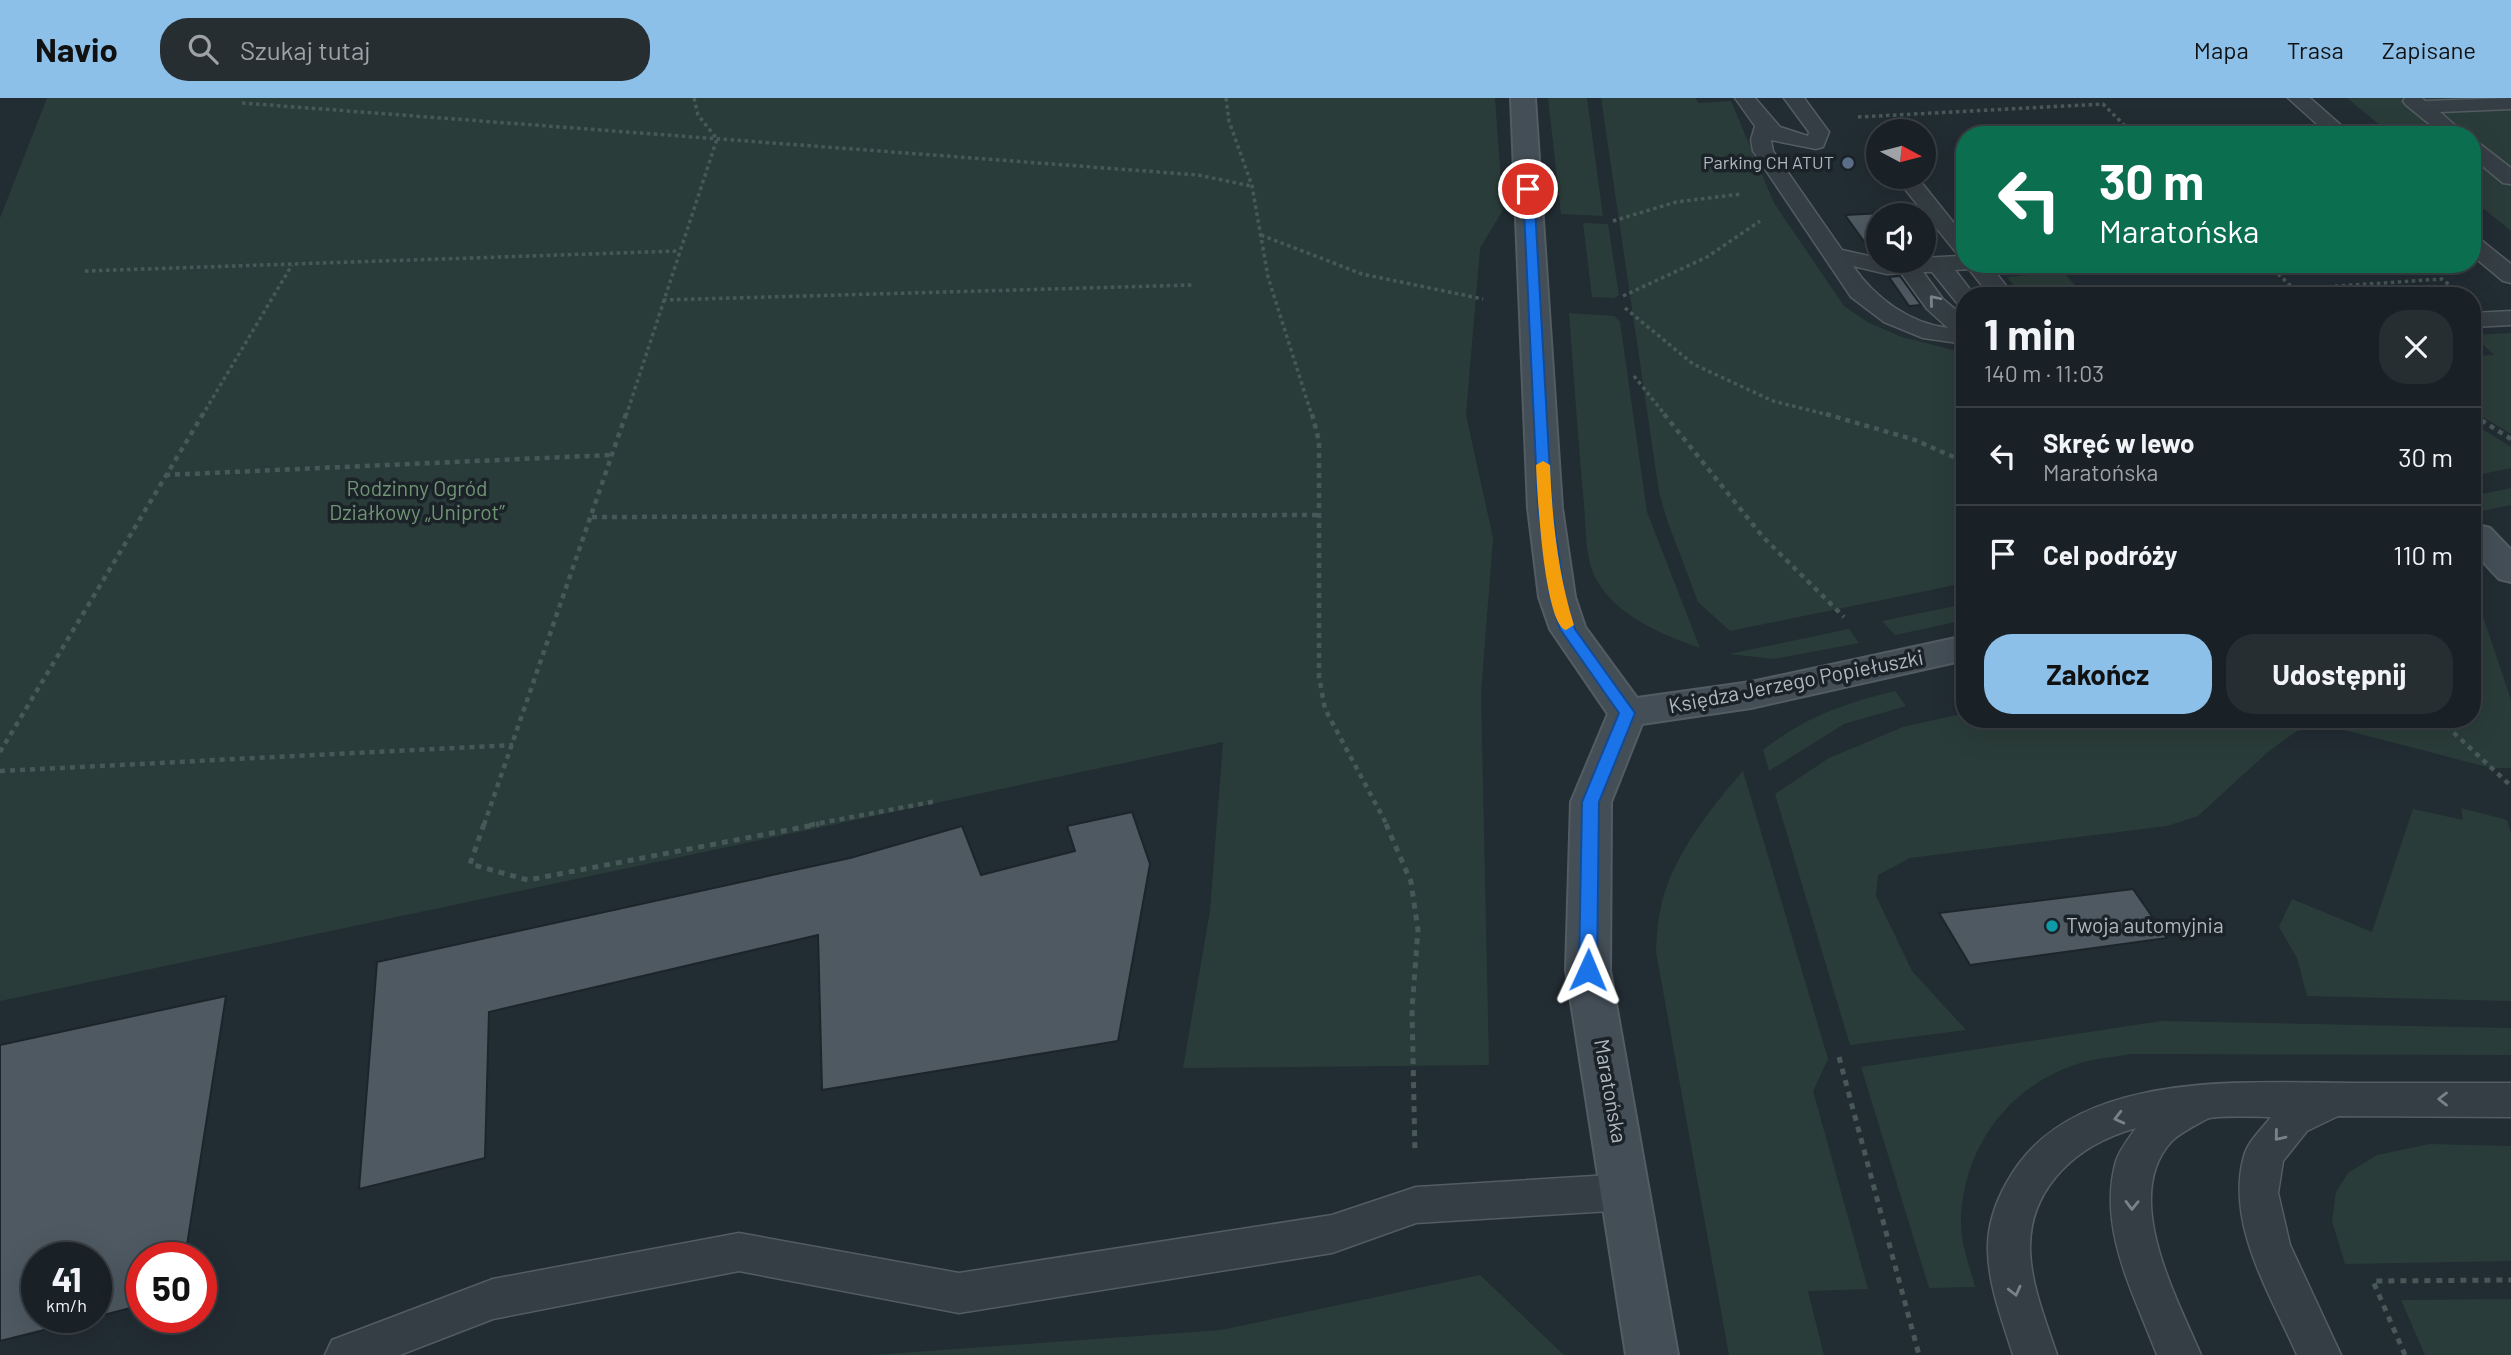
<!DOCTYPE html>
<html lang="pl">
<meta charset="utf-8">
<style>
body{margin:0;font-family:Barlow,sans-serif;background:#272e32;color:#f1f3f6;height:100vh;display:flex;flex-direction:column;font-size:26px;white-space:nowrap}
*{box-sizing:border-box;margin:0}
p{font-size:23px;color:#9fa3a7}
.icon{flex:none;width:38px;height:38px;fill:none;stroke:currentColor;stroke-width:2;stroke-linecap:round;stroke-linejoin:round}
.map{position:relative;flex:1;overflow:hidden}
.sheet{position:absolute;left:1956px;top:189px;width:525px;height:441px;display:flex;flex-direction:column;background:#1a2126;border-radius:28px;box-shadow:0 7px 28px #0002,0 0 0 2px #383e43}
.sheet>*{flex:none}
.top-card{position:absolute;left:1956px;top:28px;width:525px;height:147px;border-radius:28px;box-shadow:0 7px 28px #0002,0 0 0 2px #383e43;background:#0b6e4f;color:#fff;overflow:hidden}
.needle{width:46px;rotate:97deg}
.tools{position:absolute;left:1866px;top:21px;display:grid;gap:14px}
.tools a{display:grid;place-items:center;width:70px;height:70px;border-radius:50%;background:#1a2126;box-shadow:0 7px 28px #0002,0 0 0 2px #383e43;font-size:35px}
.speed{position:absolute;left:21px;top:1144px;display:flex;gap:14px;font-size:35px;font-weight:700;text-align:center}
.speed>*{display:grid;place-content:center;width:91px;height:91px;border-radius:50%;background:#1a2126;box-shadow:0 7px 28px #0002,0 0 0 2px #383e43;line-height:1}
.speed small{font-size:18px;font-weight:400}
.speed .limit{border:10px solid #d22;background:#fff;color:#111}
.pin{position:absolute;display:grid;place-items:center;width:60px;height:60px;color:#fff;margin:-30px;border:4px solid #fff;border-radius:50%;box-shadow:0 2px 7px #0007}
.me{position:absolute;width:77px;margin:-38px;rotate:1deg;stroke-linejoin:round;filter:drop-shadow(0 0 5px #0008)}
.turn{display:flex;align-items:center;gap:24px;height:147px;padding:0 28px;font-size:32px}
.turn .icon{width:91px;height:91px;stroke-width:2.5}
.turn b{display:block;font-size:49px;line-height:60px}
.round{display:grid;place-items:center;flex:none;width:74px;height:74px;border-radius:28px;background:#272e32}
.overview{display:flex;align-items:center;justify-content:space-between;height:119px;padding:0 28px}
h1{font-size:42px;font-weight:700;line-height:52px}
.cta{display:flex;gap:14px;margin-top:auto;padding:14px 28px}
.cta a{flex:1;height:80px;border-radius:28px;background:#8dc0e9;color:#111;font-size:28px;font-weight:700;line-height:80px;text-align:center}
.cta a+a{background:#272e32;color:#f1f3f6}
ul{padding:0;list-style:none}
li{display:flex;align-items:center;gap:21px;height:98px;padding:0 28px;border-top:2px solid #383e43}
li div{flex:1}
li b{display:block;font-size:26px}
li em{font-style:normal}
header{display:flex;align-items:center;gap:42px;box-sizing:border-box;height:98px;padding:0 35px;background:#8dc0e9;color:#111}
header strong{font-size:33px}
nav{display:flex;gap:38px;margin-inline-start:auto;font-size:24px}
.search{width:490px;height:63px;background:#272e32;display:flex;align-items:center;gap:18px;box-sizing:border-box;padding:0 24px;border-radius:28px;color:#9fa3a7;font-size:26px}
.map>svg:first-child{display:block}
</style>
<header>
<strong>Navio</strong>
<div class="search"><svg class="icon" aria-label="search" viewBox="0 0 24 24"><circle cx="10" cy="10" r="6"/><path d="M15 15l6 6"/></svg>Szukaj tutaj</div>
<nav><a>Mapa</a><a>Trasa</a><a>Zapisane</a></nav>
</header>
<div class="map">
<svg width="2511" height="1257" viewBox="0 0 2511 1257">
<rect width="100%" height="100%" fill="#222c33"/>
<path fill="#2a3c39" d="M47 0H1495L1503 112 1480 150 1466 317 1493 440 1481 595 1489 967 1183 970 1210 813 1223 644 0 903V120Z
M1548 0H1587L1603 118 1561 116Z
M1601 0H1695L1699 5 1731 3 1774 105 1844 208 1869 225 1902 239 1965 255V485L1730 533 1698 504 1667 422 1659 394Z
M2347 0H2511V133L2473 102V37H2392Z
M1583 125 1608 126 1619 197 1614 200 1592 199Z
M2031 166H2057L2084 198H2022L2007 179 2039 176Z
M1569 215 1614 218 1620 224 1647 414 1700 550C1663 537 1616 518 1596 481 1585 460 1586 430 1584 407 1578 343 1574 279 1569 215Z
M2511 235V336L2473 313V258L2494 257 2473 237Z
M2473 325 2511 349V370L2473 378Z
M2511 390V407L2473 415V398Z
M1965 506V522L1895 537 1882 523Z
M2473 506 2481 512 2511 602V670H2491L2333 629 2297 633 2269 653 2198 718 2167 728 1910 760 1878 777 1876 798 1912 873 1966 932 1850 947 1775 696 1829 660 1903 629 1965 615V621H2473Z
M1849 531 1859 545 1774 561 1729 556Z
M1895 593 1906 608 1844 626 1769 673 1763 652C1803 620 1845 605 1895 593Z
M1743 673 1828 961 1813 993 1868 1191 1808 1193 1824 1257H1729L1656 854C1657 831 1659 807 1668 785 1684 744 1714 706 1743 673Z
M2461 710 2507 722 2511 735V903L2307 898 2297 860 2279 829 2292 801 2372 834 2413 711 2463 722Z
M2161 923 2511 930V957L2130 956C2116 959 2101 960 2088 963 2012 982 1961 1049 1961 1126 1961 1146 1970 1169 1975 1189L1929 1190 1861 969Z
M2430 1046 2511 1048V1163L2345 1166 2332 1123 2336 1094 2348 1075 2377 1057Z
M1480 1177 1564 1257H873L1221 1232Z
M2511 1201V1257H2425L2401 1202Z"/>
<path fill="#4e5962" stroke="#1d252b" stroke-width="2" d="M1903 114 1906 117H1878V157L1873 156 1845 117Z
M1900 178 1921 207 1909 208 1889 179Z
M1132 714 1150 766 1118 943 822 992 818 837 489 914 485 1060 359 1091 377 864 850 760 962 728 981 777 1075 753 1067 728Z
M2133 791 2167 840 1970 867 1939 815Z
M226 898 185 1160H142V1207L96 1219V1160H37V1220H92L0 1243V947Z"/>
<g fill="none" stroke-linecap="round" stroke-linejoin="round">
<defs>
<path id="lane" d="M1735 0H1755L1780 29 1808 38 1809 34 1784 0H1804L1826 30 1829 34 1823 49 1816 51 1771 42 1773 53 1842 152 1878 160V163H1923V160L1959 158 1896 80 1917 79 1965 139V166H1989L2014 198H1990L1969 171 1955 172 1975 198H1965V207L1957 205 1932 174H1923L1943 201 1965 220V246L1923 240 1884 224 1851 199 1753 53 1751 42 1755 28ZM1853 168 1887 176 1901 175 1927 211 1948 230C1909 225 1875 200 1853 168Z
M2288 0H2310L2352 37H2329Z
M2405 0H2422L2425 3 2511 0V11L2440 14 2466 37H2443L2406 7 2403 3Z
M2473 44 2480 46 2511 70V86L2503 85 2473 60Z
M2473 140 2481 142 2511 166V185L2503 183 2473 158Z
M2511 213V227L2473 229V215Z
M2362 985H2511V1019L2338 1018 2307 1033 2283 1063 2278 1095 2290 1147 2341 1257H2297C2271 1197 2225 1126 2244 1058 2248 1043 2262 1031 2271 1019 2260 1019 2215 1017 2207 1021 2198 1026 2178 1036 2171 1044 2121 1099 2177 1200 2201 1257H2157C2134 1196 2097 1130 2116 1063 2120 1051 2129 1040 2136 1030 2108 1038 2082 1051 2062 1072 2007 1130 2035 1191 2057 1257H2013C2003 1224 1989 1190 1988 1154 1987 1130 1995 1105 2007 1084 2070 968 2250 985 2362 985Z
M1627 1076 1641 1081 1647 1094 1641 1107 1627 1112 1416 1125 1332 1155 959 1215 739 1173 493 1221 400 1257H325L332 1242 493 1181 739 1135 959 1175 1332 1117 1416 1089Z"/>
<path id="secondary" d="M1511 0H1535L1562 410 1575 499 1585 529 1637 600 1751 584 1965 538V562L1751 610 1642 626 1611 704 1610 872 1678 1257H1626L1566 872 1571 704 1608 616 1550 531 1539 499 1528 410Z
M2478 427 2490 430 2511 452V484L2499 481 2473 453V429Z"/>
</defs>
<use href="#lane" stroke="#535c62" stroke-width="3"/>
<use href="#secondary" stroke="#535c62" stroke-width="4"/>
<path stroke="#485858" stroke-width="3.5" stroke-dasharray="3.5 3.5" stroke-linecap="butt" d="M1226 0 1229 23 1252 88 1268 179 1312 318
M242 5 1198 77 1251 88
M1858 19 2103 6 2134 37
M1613 123 1676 104 1741 96
M1261 137 1362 176 1483 201
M2268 166 2301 198
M85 173 678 153
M2293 191 2442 181 2451 188
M1623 198 1707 159 1760 123
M663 202 1192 187
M1625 210 1693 266 1773 303 1833 318
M1634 278 1666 318
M202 318 292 167
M626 318 717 41 698 17 694 0"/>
<path stroke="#485858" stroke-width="4.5" stroke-dasharray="5 5" stroke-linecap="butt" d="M1312 316 1319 343V579L1325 611 1387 727
M1664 316 1763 439 1844 519
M1826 316 1915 342 1965 364
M2473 317 2511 341
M165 377 610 357
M592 419 1321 417
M2439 621 2511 688
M0 654 203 316
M0 673 513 647
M484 727 626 316
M810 727 937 703"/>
<path stroke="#485858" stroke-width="5" stroke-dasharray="6 6" stroke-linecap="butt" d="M484 726 470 766 528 782 819 726
M1386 726 1411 784 1418 832 1412 911 1415 1056
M1839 959 1919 1257
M2405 1257 2373 1183 2511 1182"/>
<use href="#lane" fill="#353e44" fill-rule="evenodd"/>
<use href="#secondary" fill="#444e57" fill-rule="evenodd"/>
</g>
<defs><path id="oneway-chevron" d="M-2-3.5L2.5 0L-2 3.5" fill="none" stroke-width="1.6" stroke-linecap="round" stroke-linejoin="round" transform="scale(1.75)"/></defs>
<g stroke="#798289">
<use href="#oneway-chevron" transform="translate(1934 202) rotate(-130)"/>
<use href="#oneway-chevron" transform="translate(2443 1001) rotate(-180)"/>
<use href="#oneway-chevron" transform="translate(2119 1020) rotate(166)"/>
<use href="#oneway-chevron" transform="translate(2279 1038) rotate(129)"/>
<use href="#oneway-chevron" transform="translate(2132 1107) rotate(91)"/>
<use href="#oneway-chevron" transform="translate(2015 1193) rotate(76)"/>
</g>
<path fill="#1a73e8" stroke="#114b97" stroke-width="2" d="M1528 87 1534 91 1552 410 1565 499 1575 531 1635 615 1599 704 1597 872 1595 877 1588 879 1582 877 1579 872 1582 704 1619 615 1560 531 1550 499 1538 410 1523 91Z"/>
<path fill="#f59e0b" d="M1543 363 1550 367C1552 421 1558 476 1574 527L1566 532C1544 526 1537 392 1536 367Z"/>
<circle fill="#5c6f8a" stroke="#1b2329" stroke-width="2.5" cx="1848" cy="65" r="7"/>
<circle fill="#0f9aa8" stroke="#1b2329" stroke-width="2.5" cx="2052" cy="828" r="7"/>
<g text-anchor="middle" stroke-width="7" stroke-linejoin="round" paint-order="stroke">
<g font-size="18" fill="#b0b9c1" stroke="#1b2329" text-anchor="end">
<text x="1834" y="71">Parking CH ATUT</text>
</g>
<g font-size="21" fill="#719474" stroke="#1b2329">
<text x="417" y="398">Rodzinny Ogród<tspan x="417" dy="24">Działkowy „Uniprot”</tspan></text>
</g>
<g font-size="21" fill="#b0b9c1" stroke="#1b2329">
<text transform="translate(1796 584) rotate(-11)" y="7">Księdza Jerzego Popiełuszki</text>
<text transform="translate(1610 993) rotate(80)" y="7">Maratońska</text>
</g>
<g font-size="21" fill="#b0b9c1" stroke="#1b2329" text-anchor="start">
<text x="2066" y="835">Twoja automyjnia</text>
</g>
</g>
</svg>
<div class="tools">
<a><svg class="needle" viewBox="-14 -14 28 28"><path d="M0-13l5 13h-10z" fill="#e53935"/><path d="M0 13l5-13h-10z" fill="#9fa3a7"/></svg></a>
<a><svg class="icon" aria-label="sound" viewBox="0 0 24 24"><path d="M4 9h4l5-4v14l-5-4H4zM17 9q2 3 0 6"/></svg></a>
</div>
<div class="speed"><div>41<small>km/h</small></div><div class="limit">50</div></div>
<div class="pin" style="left:1528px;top:91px;background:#d93025"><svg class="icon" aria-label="arrive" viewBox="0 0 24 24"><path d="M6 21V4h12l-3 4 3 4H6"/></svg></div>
<svg class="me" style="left:1588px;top:872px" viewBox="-20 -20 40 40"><path d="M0-17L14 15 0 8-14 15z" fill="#1a73e8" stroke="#fff" stroke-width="4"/></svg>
<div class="top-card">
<div class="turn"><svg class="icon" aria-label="left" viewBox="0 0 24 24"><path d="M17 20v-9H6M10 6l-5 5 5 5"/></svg><div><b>30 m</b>Maratońska</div></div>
</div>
<section class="sheet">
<div class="overview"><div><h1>1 min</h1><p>140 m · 11:03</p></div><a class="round"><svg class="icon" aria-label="close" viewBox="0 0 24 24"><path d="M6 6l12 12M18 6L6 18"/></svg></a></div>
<ul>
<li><svg class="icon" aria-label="left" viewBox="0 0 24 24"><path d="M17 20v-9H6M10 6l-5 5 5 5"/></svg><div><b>Skręć w lewo</b><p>Maratońska</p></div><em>30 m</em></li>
<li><svg class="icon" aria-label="arrive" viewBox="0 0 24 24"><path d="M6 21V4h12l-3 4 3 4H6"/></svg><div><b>Cel podróży</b></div><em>110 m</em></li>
</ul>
<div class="cta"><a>Zakończ</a><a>Udostępnij</a></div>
</section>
</div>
